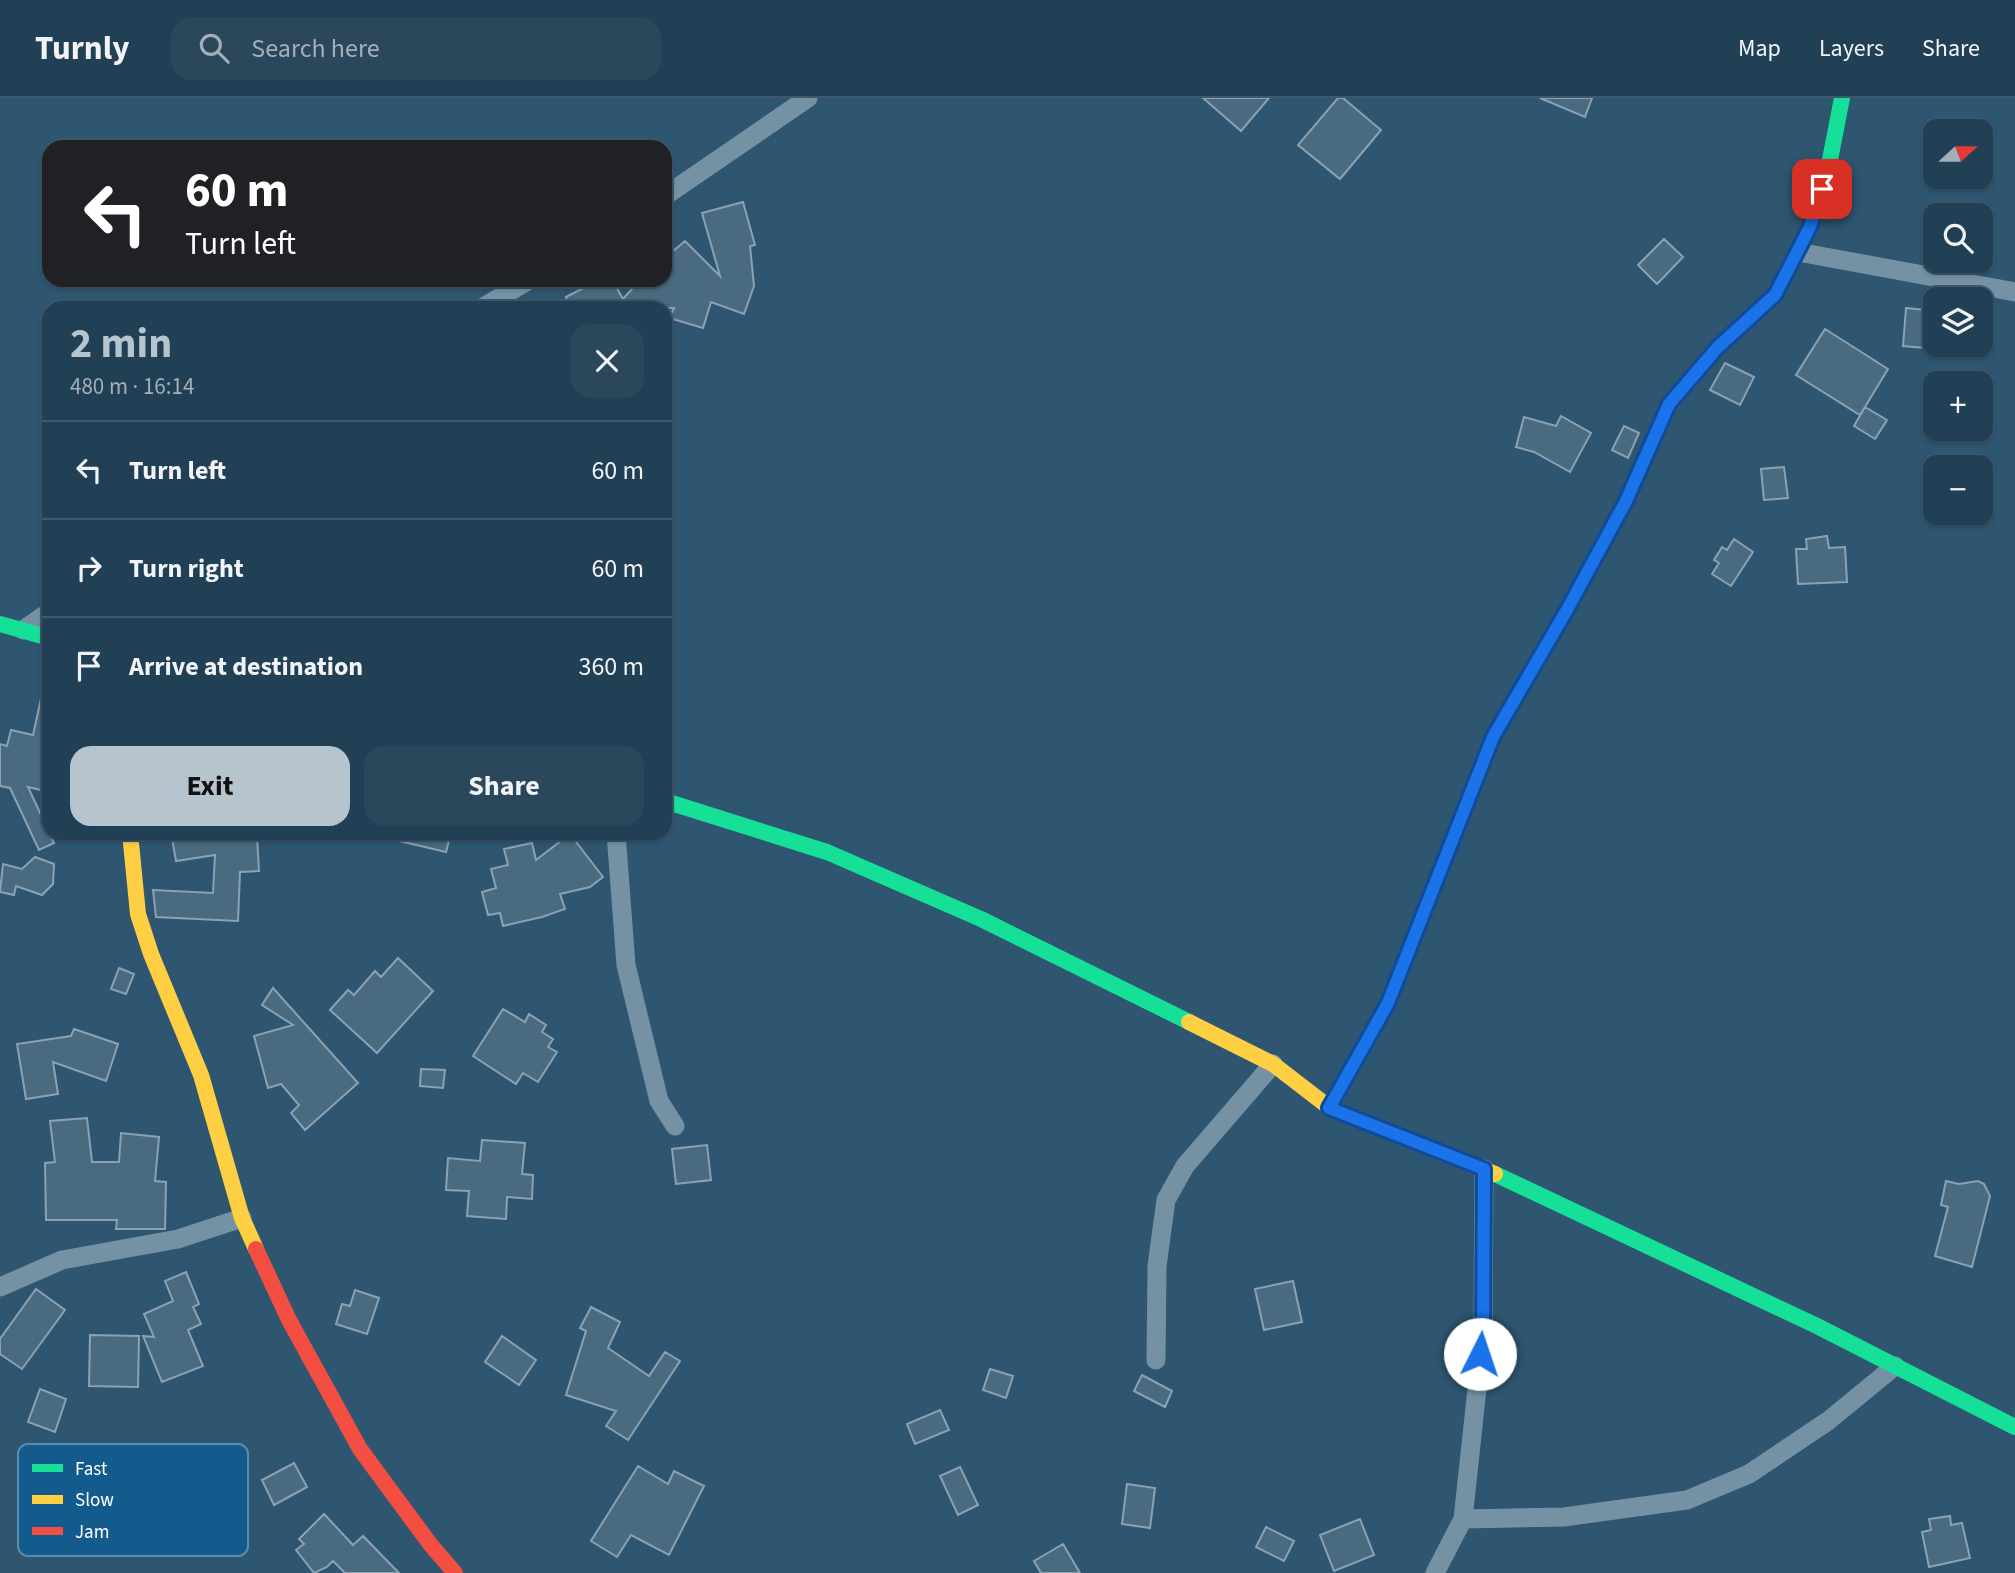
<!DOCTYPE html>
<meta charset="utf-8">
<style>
body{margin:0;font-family:"Source Sans 3",sans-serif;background:#2a475b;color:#f1f3f6;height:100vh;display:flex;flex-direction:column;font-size:26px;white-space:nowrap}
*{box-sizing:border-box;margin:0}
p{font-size:23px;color:#a2afb9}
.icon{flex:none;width:38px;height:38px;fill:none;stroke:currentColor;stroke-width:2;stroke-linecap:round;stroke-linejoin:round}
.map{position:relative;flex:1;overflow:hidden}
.drawer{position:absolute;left:42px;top:203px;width:630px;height:539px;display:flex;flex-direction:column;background:#224055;border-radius:21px;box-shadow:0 2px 5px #0004,0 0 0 2px #3f596c}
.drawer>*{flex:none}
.banner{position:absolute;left:42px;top:42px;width:630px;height:147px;border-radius:21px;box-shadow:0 2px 5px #0004,0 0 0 2px #3f596c;background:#202124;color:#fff;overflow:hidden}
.needle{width:46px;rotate:69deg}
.tools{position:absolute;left:1923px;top:21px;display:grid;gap:14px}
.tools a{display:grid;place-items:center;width:70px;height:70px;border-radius:14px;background:#224055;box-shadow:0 2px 5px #0004,0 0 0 2px #3f596c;font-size:35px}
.pin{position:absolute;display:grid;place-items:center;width:60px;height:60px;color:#fff;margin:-30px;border-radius:14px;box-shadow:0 4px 10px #0006}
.me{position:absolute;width:77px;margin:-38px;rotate:4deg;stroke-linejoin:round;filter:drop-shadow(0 0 5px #0008)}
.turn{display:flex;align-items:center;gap:24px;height:147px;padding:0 28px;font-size:32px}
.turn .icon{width:91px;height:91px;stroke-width:2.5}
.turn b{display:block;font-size:49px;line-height:60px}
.round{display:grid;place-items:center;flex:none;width:74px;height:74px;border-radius:21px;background:#2a475b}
.overview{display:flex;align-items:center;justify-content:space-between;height:119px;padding:0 28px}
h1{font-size:42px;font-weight:700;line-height:52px;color:#b6c4cd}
.cta{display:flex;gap:14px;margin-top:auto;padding:14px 28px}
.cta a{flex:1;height:80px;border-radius:21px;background:#b6c4cd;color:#111;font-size:28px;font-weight:700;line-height:80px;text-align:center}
.cta a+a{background:#2a475b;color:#f1f3f6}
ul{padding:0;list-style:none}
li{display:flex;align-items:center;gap:21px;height:98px;padding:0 28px;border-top:2px solid #3f596c}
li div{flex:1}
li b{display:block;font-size:26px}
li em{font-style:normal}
header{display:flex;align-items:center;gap:42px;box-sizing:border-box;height:98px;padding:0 35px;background:#224055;border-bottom:2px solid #3f596c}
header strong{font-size:33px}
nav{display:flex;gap:38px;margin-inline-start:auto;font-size:24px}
.search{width:490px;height:63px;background:#2a475b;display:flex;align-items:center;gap:18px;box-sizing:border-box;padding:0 24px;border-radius:21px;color:#a2afb9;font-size:26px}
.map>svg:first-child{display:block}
</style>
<header>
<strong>Turnly</strong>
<div class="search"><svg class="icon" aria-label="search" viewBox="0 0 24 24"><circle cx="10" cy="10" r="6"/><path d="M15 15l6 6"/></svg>Search here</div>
<nav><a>Map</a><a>Layers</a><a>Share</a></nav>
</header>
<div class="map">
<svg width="2015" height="1475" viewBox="0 0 2015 1475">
<rect width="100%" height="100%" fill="#2e5671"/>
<path fill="#4a6a7f" stroke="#8aa2b3" stroke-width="2" d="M1203 0H1269L1241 33Z
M1338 0H1343L1381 32 1340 81 1298 47Z
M1540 0H1592L1585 19Z
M743 104 755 147 750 148 754 188 744 216 711 204 703 230 669 220 674 210H571L566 199 599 182H607L610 188 614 185 623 201 640 182H665V160L685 143 720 178 702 115Z
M1664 141 1683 159 1657 186 1638 167Z
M1906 210 1936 213V251L1903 248Z
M1825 231 1888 271 1860 317 1796 277Z
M1725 265 1754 279 1740 307 1710 292Z
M1865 309 1887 322 1875 341 1854 328Z
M1561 318 1591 335 1570 374 1534 354 1516 349 1524 319 1556 328Z
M1624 328 1639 335 1628 360 1612 352Z
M1784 369 1788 400 1764 402 1761 371Z
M1827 438 1829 450 1845 449 1847 484 1798 486 1796 451H1807L1806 441Z
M1734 441 1753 454 1731 488 1712 476 1719 465 1714 462 1722 449 1727 452Z
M42 596 49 597V694L28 689 54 745 39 752 10 690 0 688V646L7 648 11 632 33 637Z
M171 735H216L217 741 257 738 259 773 240 774 238 823 156 819 153 792 213 795 215 757 176 763Z
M392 735H451L446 754 391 741Z
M570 736 603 779 590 789 560 796 565 811 542 819 503 828 500 815 488 817 482 794 496 790 491 771 508 767 504 751 532 745 536 762Z
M35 759 54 766 53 786 42 797 16 788 14 797 0 794 3 766 22 771Z
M398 860 433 893 377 955 330 912 348 892 354 897 375 873 381 879Z
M119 870 134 876 126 896 111 891Z
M273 890 358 985 305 1032 291 1015 299 1007 281 986 268 990 254 938 293 927 262 907Z
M503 911 525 924 529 916 546 927 542 934 553 941 548 949 557 954 538 984 523 975 516 986 473 958Z
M74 931 118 946 106 983 53 964 58 996 26 1001 17 946 71 938Z
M421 971 445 972 443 990 420 988Z
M87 1020 92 1064H119L121 1035 159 1039 155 1083 166 1084 165 1131H116L117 1122H46L45 1065 55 1064 50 1023Z
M482 1042 525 1045 522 1076 533 1077 532 1101 507 1099 506 1121 467 1118 469 1093 446 1092 448 1060 480 1063Z
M707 1047 711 1082 676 1086 672 1051Z
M1946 1083 1959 1086 1978 1083 1984 1086 1990 1098 1972 1169 1935 1158 1948 1109 1941 1107Z
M186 1174 199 1206 193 1209 201 1226 188 1232 203 1268 162 1284 143 1238 154 1239 144 1216 173 1203 165 1183Z
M1293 1183 1302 1224 1264 1232 1255 1191Z
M36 1191 65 1212 22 1271 0 1256V1241Z
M355 1192 379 1200 367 1236 336 1226 342 1206 350 1208Z
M591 1209 620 1224 608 1250 649 1278 665 1254 680 1263 628 1342 606 1328 616 1313 566 1297 586 1233 580 1230Z
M90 1237 139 1238 138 1289 89 1288Z
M502 1238 536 1262 519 1287 485 1264Z
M990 1271 1013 1278 1006 1300 983 1292Z
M1142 1277 1172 1293 1165 1309 1134 1293Z
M40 1291 66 1301 55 1334 28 1324Z
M940 1312 949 1332 915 1346 907 1326Z
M294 1365 307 1389 274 1407 262 1382Z
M638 1368 668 1386 674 1373 704 1388 669 1457 631 1437 617 1459 591 1443Z
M960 1369 978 1407 958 1417 940 1378Z
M1127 1386 1155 1390 1150 1430 1122 1426Z
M324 1416 353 1447 363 1438 399 1475H345L333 1463 327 1469 314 1475 296 1452 304 1446 299 1441Z
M1950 1418 1951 1427 1962 1425 1970 1460 1929 1469 1922 1434 1931 1432 1929 1421Z
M1360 1421 1374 1457 1334 1473 1320 1437Z
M1266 1429 1294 1443 1284 1463 1256 1449Z
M1063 1446 1080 1475H1041L1034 1463Z"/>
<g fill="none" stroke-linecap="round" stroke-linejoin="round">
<path stroke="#7592a5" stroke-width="19" d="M665 98 808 0
M1798 154 2015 194
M482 210 529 182
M23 532 49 514
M616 735 626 867 659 1003 675 1028
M0 1189 62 1162 178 1141 242 1120
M1156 1262 1157 1168 1166 1102 1185 1068 1273 966
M1463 1421 1564 1419 1687 1402 1749 1376 1828 1323 1895 1268
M1435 1475 1463 1421 1483 1235 1484 1071"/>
<path stroke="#16e098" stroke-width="16" d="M1821 94 1828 72 1842 0
M0 526 49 540
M665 703 827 754 981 821 1189 924
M1330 1010 1388 906 1493 639 1575 498
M1495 1076 1817 1228 2015 1329"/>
<path stroke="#ffcf43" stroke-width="16" d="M130 735 138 816 151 856 201 977 242 1120 256 1151
M1189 924 1273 966 1330 1010 1495 1076"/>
<path stroke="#f24e42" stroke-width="16" d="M1575 498 1626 403 1669 306 1718 249 1775 197 1810 129 1821 94
M256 1151 289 1222 360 1351 430 1446 455 1475"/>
</g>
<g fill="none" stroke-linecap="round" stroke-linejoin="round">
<defs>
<path id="route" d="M1480 1256 1483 1235 1484 1071 1329 1010 1388 905 1493 639 1568 510 1626 403 1669 306 1718 249 1775 197 1810 129 1822 91"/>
</defs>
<use href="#route" stroke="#114b97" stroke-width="18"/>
<use href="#route" stroke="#1a73e8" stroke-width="12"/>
</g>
<rect x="18" y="1346" width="230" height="112" rx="10" fill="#135b8c" stroke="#5a8cae" stroke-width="2"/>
<rect x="32" y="1366" width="31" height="8" fill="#16e098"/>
<rect x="32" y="1397" width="31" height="9" fill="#ffcf43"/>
<rect x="32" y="1429" width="31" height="8" fill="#f24e42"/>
<g font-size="19" fill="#fff">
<text x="75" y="1377">Fast</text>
<text x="75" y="1408">Slow</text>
<text x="75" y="1440">Jam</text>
</g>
</svg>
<div class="tools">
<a><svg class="needle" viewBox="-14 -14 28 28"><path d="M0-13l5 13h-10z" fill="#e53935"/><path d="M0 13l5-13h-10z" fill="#a2afb9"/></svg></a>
<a><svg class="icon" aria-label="search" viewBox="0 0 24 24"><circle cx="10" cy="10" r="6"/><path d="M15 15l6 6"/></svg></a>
<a><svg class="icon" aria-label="layers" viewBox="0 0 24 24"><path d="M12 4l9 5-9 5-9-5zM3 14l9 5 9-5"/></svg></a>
<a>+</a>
<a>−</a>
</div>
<div class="pin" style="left:1822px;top:91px;background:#d93025"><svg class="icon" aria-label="arrive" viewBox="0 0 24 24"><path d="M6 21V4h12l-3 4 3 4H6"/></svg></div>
<svg class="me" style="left:1480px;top:1256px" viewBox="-20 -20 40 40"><circle r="19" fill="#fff"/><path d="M0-13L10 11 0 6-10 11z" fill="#1a73e8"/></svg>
<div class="banner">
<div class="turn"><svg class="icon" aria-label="left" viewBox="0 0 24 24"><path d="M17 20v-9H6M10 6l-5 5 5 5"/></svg><div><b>60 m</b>Turn left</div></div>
</div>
<section class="drawer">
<div class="overview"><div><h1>2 min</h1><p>480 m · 16:14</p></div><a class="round"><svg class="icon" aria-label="close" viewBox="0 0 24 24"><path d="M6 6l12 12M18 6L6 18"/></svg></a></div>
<ul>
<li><svg class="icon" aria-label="left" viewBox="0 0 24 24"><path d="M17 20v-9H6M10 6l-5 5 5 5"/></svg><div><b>Turn left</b></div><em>60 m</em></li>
<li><svg class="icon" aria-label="right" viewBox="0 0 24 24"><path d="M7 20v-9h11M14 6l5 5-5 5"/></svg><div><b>Turn right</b></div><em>60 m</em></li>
<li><svg class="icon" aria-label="arrive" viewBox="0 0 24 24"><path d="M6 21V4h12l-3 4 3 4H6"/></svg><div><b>Arrive at destination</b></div><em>360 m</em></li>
</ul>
<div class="cta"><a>Exit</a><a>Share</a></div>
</section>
</div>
